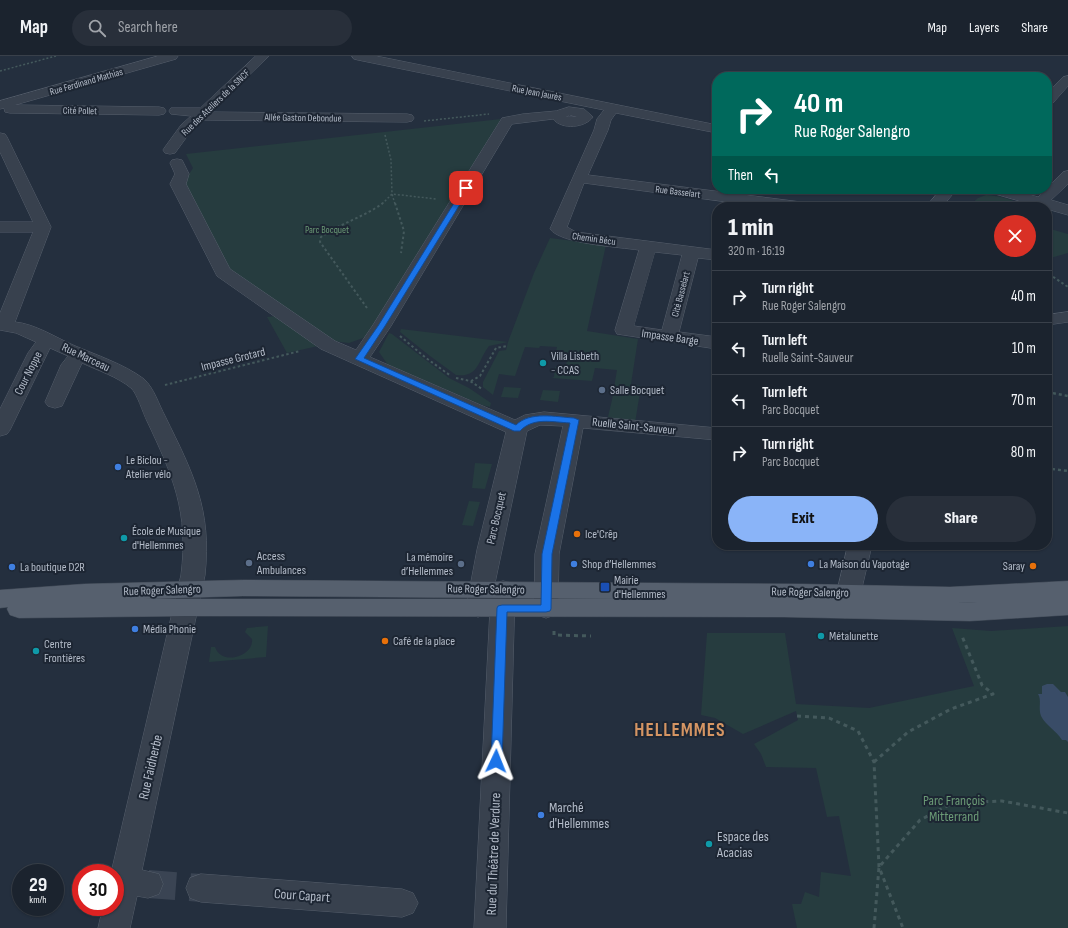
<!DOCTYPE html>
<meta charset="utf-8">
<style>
body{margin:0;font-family:"Sofia Sans Condensed",sans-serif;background:#282f3a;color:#f1f3f6;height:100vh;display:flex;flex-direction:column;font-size:15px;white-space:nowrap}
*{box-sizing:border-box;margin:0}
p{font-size:13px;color:#a0a4aa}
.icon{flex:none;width:22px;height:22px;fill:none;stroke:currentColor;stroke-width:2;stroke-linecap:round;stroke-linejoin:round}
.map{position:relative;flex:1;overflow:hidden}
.sheet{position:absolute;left:712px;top:146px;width:340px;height:348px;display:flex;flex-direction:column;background:#1b232e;border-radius:16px;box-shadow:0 1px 3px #0004,0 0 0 1px #39404a}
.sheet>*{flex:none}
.hud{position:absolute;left:712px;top:16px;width:340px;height:122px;border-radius:16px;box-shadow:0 1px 3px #0004,0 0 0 1px #39404a;background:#00695c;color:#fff;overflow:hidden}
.speed{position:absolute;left:12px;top:808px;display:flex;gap:8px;font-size:20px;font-weight:700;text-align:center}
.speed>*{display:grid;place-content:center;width:52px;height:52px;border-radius:50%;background:#1b232e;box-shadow:0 1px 3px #0004,0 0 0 1px #39404a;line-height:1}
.speed small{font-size:10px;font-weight:400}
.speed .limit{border:6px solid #d22;background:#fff;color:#111}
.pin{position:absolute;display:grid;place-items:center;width:34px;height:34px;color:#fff;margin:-17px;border-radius:8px;box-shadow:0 2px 6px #0006}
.me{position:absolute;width:44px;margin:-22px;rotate:2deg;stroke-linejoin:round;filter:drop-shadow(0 0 3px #0008)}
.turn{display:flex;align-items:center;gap:14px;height:84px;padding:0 16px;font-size:18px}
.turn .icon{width:52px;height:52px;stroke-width:2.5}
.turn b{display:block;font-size:28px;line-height:34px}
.then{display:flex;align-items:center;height:38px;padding:0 16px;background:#0003;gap:8px;font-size:15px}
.round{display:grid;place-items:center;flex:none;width:42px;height:42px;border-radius:21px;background:#282f3a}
.head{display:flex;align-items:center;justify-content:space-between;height:68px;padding:0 16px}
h1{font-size:24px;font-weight:800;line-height:30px}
.action{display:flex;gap:8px;margin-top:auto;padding:8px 16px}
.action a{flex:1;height:46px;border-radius:24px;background:#8ab4f8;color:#111;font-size:16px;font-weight:800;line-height:46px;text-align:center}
.action a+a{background:#282f3a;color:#f1f3f6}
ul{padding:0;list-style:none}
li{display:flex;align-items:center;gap:12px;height:52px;padding:0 16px;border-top:1px solid #39404a}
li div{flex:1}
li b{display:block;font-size:15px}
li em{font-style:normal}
header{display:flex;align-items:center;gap:24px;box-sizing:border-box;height:56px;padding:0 20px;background:#1b232e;border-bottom:1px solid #39404a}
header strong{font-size:19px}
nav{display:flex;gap:22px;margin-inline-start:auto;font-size:14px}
.search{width:280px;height:36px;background:#282f3a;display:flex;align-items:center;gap:10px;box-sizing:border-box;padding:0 14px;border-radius:22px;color:#a0a4aa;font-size:15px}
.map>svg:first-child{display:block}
</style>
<header>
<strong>Map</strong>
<div class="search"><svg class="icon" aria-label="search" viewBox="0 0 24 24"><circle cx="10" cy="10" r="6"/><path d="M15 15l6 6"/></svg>Search here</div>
<nav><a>Map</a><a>Layers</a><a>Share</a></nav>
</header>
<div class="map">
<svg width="1068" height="872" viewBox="0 0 1068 872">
<rect width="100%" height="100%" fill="#242f3e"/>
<path fill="#263c3f" d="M501 63 366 281 349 287 332 285 230 214 182 129 193 112 186 98Z
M986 139C1000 140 1013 143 1025 151L996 147 995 151H968L978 142Z
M1047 172 1068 178V197L1047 203Z
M550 182 606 189 587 275 638 283 631 328 641 330 635 367 607 365 612 344 617 314 595 312 592 325 552 322 554 321 555 311 565 312 567 305 564 302 554 303 557 291 540 290 539 292 525 291 515 320 499 318 493 339 483 331V326L499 295 506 294 508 286 489 290C478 304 479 322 456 319L430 300 400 276 401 273 508 286 534 217Z
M276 260 318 290 287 297 267 261Z
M389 277 392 278 449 322 469 332 491 347 490 351 482 349 388 309 379 296Z
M504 331 521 332 518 342 501 341Z
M543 334 560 335 558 346 540 344Z
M475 407 492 408 485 433 472 432Z
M469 445 480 446 473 470 462 469Z
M268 570 266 601 209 606 211 591H215C221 610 254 601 252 583L245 576 247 572Z
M1068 570V872H797L792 848H801L805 836 819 841 821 816 851 820 839 760 827 761 816 712 766 711 761 698 754 688 798 664 796 655 743 678 715 662 701 659 707 577H785L796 648 869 652 974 630 952 572 991 575Z"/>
<path fill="#394c67" d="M1053 628 1061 636H1065L1068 641V686L1066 684H1062C1056 674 1046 670 1041 660 1038 652 1042 644 1038 638H1042V630L1047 628Z"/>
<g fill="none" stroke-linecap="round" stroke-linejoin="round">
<path stroke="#3a4453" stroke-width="28" stroke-dasharray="28 14" stroke-linecap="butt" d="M148 828 201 832"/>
<defs>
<path id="minor" d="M158 0H178L176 3 15 49 159 51 164 52 166 55 164 58 159 59 10 57 5 56 4 52 0 53V45Z
M256 0H269L211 56 407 58 412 59 414 62 412 65 407 66 202 64 191 75 175 97 170 98 165 97 163 94 165 91 181 69 191 60 171 58 169 55 171 52H200Z
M352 0H376L717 69V77L616 57 611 64 608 74 588 119 801 146 807 148 809 151H765L584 127 567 171 576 176 717 194V204L698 202 679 276 717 281V293L617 278 615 274 639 194C619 191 561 188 550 173L594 74 597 63 604 54 358 4 354 3ZM655 196 682 199 662 274 634 270Z
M1068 20V30L1052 48 1047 49V37L1063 21Z
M569 51 584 53 593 61C585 72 562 74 553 63L512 68 391 270 370 301 515 364 525 359 544 356 717 372V384L583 372 559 498 558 553 555 559 546 562 537 559 534 553 535 498 563 370 540 369 527 375 495 527 503 525 512 527 515 533 506 872H474L490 553 487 558 478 561 469 558 466 552 477 494 506 376 321 293 217 220 170 128 175 118 170 107 172 104 177 103 182 104 189 118 186 128 230 213 335 285 356 294 373 269 502 62 523 58 556 55ZM570 59 577 61H566Z
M0 77 5 78 7 81 51 171 15 266C35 268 55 281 73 289 96 299 124 308 144 323 154 332 159 349 165 360 193 417 212 453 205 519L142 814 159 818 163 828 159 838 148 842 137 840 130 872H98L103 851H115V817H111L181 519C189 456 173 420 147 365 143 357 137 337 131 332 118 321 97 314 82 307L62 350 55 352 48 350 45 346 61 309 68 300 50 292 10 374 7 378 0 380V353L28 297 36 286 16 277 0 274V257L33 176H0V166H33L0 96Z
M1068 115V128L1051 144 1068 149V159L1047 153V151H1028L1030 148 988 136 985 133H1010L1038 141 1063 116Z
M941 133H957L942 151H926Z
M1068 256V266L1047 269V259Z
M848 489H872L857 553 854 559 845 562 836 559 833 553Z
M201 818 402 833 413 837 418 847 413 857 402 861 201 846 190 842 186 832 190 822Z"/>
<path id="major" d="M243 524 803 528 950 531 1068 525V541L958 547 1068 541V559L970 565 784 561 186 560 19 562 10 559 7 553 8 551 0 552V534L84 528ZM243 540 622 543H144Z"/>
</defs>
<use href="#minor" stroke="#565f6c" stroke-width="1"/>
<use href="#major" stroke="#414a57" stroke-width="1"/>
<path stroke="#44595c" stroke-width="1.5" stroke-dasharray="2 2" stroke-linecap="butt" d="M0 15 56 0
M424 65 489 58
M385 79 391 104 392 138 395 148
M382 148 392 138 436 143"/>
<path stroke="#44595c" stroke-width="2" stroke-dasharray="2.5 2.5" stroke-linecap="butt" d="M395 147 404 175 401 197
M1049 218 1068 231
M367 252 320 186 321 181C341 167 364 161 383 147
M400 280 426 302 451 320
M456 322 470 325 482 333
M471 325 480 320 496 292 507 290
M165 329 300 295"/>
<path stroke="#44595c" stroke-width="2.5" stroke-dasharray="3 3" stroke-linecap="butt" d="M1047 336 1068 340
M1052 413 1068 415"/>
<path stroke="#44595c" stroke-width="3" stroke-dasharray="4 4" stroke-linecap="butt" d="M554 575V579L591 580
M797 660 829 662 858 675 874 706 879 811 903 872
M874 706 908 676 951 653 993 638 982 629 962 580
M874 872 879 811 920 764 953 747 1002 745 1068 757"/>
<use href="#minor" fill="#38414e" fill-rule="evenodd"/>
<use href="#major" fill="#56606e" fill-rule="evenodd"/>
</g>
<path fill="#1a73e8" stroke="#114b97" d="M464 131 470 132 385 270 364 302 516 369C530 355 556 361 574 362L579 364 552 498 551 553 550 555 546 556H507L502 705 500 708 496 710 492 708 491 705 497 552 498 550 502 549H541L542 498 570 367C552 366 533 361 520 375H514L355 303 378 270Z"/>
<g fill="#0f9aa8" stroke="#1d2633" stroke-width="1.5">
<circle cx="543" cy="307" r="4"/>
<circle cx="124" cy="482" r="4"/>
<circle cx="821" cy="580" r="4"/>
<circle cx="36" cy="595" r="4"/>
<circle cx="709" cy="788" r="4"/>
</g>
<g fill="#5c6f8a" stroke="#1d2633" stroke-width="1.5">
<circle cx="602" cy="334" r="4"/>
<circle cx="249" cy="507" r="4"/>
<circle cx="461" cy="508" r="4"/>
</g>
<g fill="#3f7fe0" stroke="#1d2633" stroke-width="1.5">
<circle cx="118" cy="411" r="4"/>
<circle cx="574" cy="508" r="4"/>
<circle cx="811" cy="508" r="4"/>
<circle cx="12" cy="511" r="4"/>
<circle cx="135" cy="573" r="4"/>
<circle cx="541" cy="759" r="4"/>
</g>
<g fill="#e8710a" stroke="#1d2633" stroke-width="1.5">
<circle cx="577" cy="478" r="4"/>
<circle cx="1033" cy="510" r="4"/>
<circle cx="385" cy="585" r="4"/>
</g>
<rect fill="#1a4fb4" stroke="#1d2633" stroke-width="1.5" x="600" y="526" width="10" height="10" rx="2"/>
<g text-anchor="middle" stroke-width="4" stroke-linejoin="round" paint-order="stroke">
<g font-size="10" fill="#b4bcc9" stroke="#1d2633">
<text transform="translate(86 25) rotate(-16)" y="4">Rue Ferdinand Mathias</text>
<text transform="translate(537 36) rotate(11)" y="4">Rue Jean Jaurès</text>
<text transform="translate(215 46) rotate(-44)" y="4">Rue des Ateliers de la SNCF</text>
<text transform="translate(80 54) rotate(1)" y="4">Cité Pollet</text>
<text transform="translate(303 61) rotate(1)" y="4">Allée Gaston Debondue</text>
<text transform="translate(678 135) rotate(7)" y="4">Rue Basselart</text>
<text transform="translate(594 182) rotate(8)" y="4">Chemin Bécu</text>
<text transform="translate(680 238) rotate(-75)" y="4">Cité Basselart</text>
</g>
<g font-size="10" fill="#6b9a76" stroke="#1d2633">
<text x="327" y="177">Parc Bocquet</text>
</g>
<g font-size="12" fill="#b4bcc9" stroke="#1d2633">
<text transform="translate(670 281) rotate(8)" y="4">Impasse Barge</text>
<text transform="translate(86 301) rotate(25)" y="4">Rue Marceau</text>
<text transform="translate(233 303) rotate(-14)" y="4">Impasse Grotard</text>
<text transform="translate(28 317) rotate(-63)" y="4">Cour Noppe</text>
<text transform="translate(634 370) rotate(6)" y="4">Ruelle Saint-Sauveur</text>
<text transform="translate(496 462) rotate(-77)" y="4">Parc Bocquet</text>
<text transform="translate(486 533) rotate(1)" y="4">Rue Roger Salengro</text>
<text transform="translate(162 534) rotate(-2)" y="4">Rue Roger Salengro</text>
<text transform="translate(810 536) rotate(1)" y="4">Rue Roger Salengro</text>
</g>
<g font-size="12" fill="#b4bcc9" stroke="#1d2633" text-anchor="start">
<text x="551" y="304">Villa Lisbeth<tspan x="551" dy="14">- CCAS</tspan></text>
<text x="610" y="338">Salle Bocquet</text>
<text x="126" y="408">Le Biclou -<tspan x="126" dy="14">Atelier vélo</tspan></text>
<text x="132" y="479">École de Musique<tspan x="132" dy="14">d'Hellemmes</tspan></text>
<text x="585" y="482">Ice'Crêp</text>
<text x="257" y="504">Access<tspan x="257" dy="14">Ambulances</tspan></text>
<text x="453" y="505" text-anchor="end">La mémoire<tspan x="453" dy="14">d’Hellemmes</tspan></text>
<text x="582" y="512">Shop d’Hellemmes</text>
<text x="819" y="512">La Maison du Vapotage</text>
<text x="1025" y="514" text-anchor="end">Saray</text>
<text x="20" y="515">La boutique D2R</text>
<text x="614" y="528">Mairie<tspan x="614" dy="14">d'Hellemmes</tspan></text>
<text x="143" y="577">Média Phonie</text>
<text x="829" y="584">Métalunette</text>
<text x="393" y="589">Café de la place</text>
<text x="44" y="592">Centre<tspan x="44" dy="14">Frontières</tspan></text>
</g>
<g font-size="14" fill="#b4bcc9" stroke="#1d2633">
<text transform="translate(150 711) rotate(-77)" y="5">Rue Faidherbe</text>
<text transform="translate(493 798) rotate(-88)" y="5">Rue du Théâtre de Verdure</text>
<text transform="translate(302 839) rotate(4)" y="5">Cour Capart</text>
</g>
<g font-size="14" fill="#6b9a76" stroke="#1d2633">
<text x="954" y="749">Parc François<tspan x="954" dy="16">Mitterrand</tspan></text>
</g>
<g font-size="14" fill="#b4bcc9" stroke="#1d2633" text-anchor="start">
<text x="549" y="756">Marché<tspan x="549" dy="16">d'Hellemmes</tspan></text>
<text x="717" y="785">Espace des<tspan x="717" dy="16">Acacias</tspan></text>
</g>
<g font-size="19" font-weight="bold" letter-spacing="1" fill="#d59563" stroke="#1d2633">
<text x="680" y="680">HELLEMMES</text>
</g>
</g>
</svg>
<div class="speed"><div>29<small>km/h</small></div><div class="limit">30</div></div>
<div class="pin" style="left:466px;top:132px;background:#d93025"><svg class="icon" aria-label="arrive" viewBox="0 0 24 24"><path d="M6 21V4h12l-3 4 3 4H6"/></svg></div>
<svg class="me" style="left:496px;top:705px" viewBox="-20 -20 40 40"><path d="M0-17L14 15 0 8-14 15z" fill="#1a73e8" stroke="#fff" stroke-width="4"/></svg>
<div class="hud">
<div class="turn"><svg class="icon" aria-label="right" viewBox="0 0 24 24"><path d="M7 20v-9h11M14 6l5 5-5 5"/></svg><div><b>40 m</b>Rue Roger Salengro</div></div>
<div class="then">Then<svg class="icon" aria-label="left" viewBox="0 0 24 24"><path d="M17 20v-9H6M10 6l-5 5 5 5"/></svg></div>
</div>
<section class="sheet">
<div class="head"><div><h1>1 min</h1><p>320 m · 16:19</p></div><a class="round" style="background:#d93025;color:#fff"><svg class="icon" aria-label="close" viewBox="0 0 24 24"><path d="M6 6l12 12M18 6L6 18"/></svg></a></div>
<ul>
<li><svg class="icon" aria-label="right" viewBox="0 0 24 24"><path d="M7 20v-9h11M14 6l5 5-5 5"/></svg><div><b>Turn right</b><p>Rue Roger Salengro</p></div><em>40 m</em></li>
<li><svg class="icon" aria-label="left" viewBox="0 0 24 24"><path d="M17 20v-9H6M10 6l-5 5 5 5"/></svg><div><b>Turn left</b><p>Ruelle Saint-Sauveur</p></div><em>10 m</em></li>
<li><svg class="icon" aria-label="left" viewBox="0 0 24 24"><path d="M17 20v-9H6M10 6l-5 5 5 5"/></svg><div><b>Turn left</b><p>Parc Bocquet</p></div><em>70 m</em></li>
<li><svg class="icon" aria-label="right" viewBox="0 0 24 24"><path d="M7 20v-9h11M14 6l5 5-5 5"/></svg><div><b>Turn right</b><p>Parc Bocquet</p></div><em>80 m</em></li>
</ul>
<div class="action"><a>Exit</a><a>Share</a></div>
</section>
</div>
